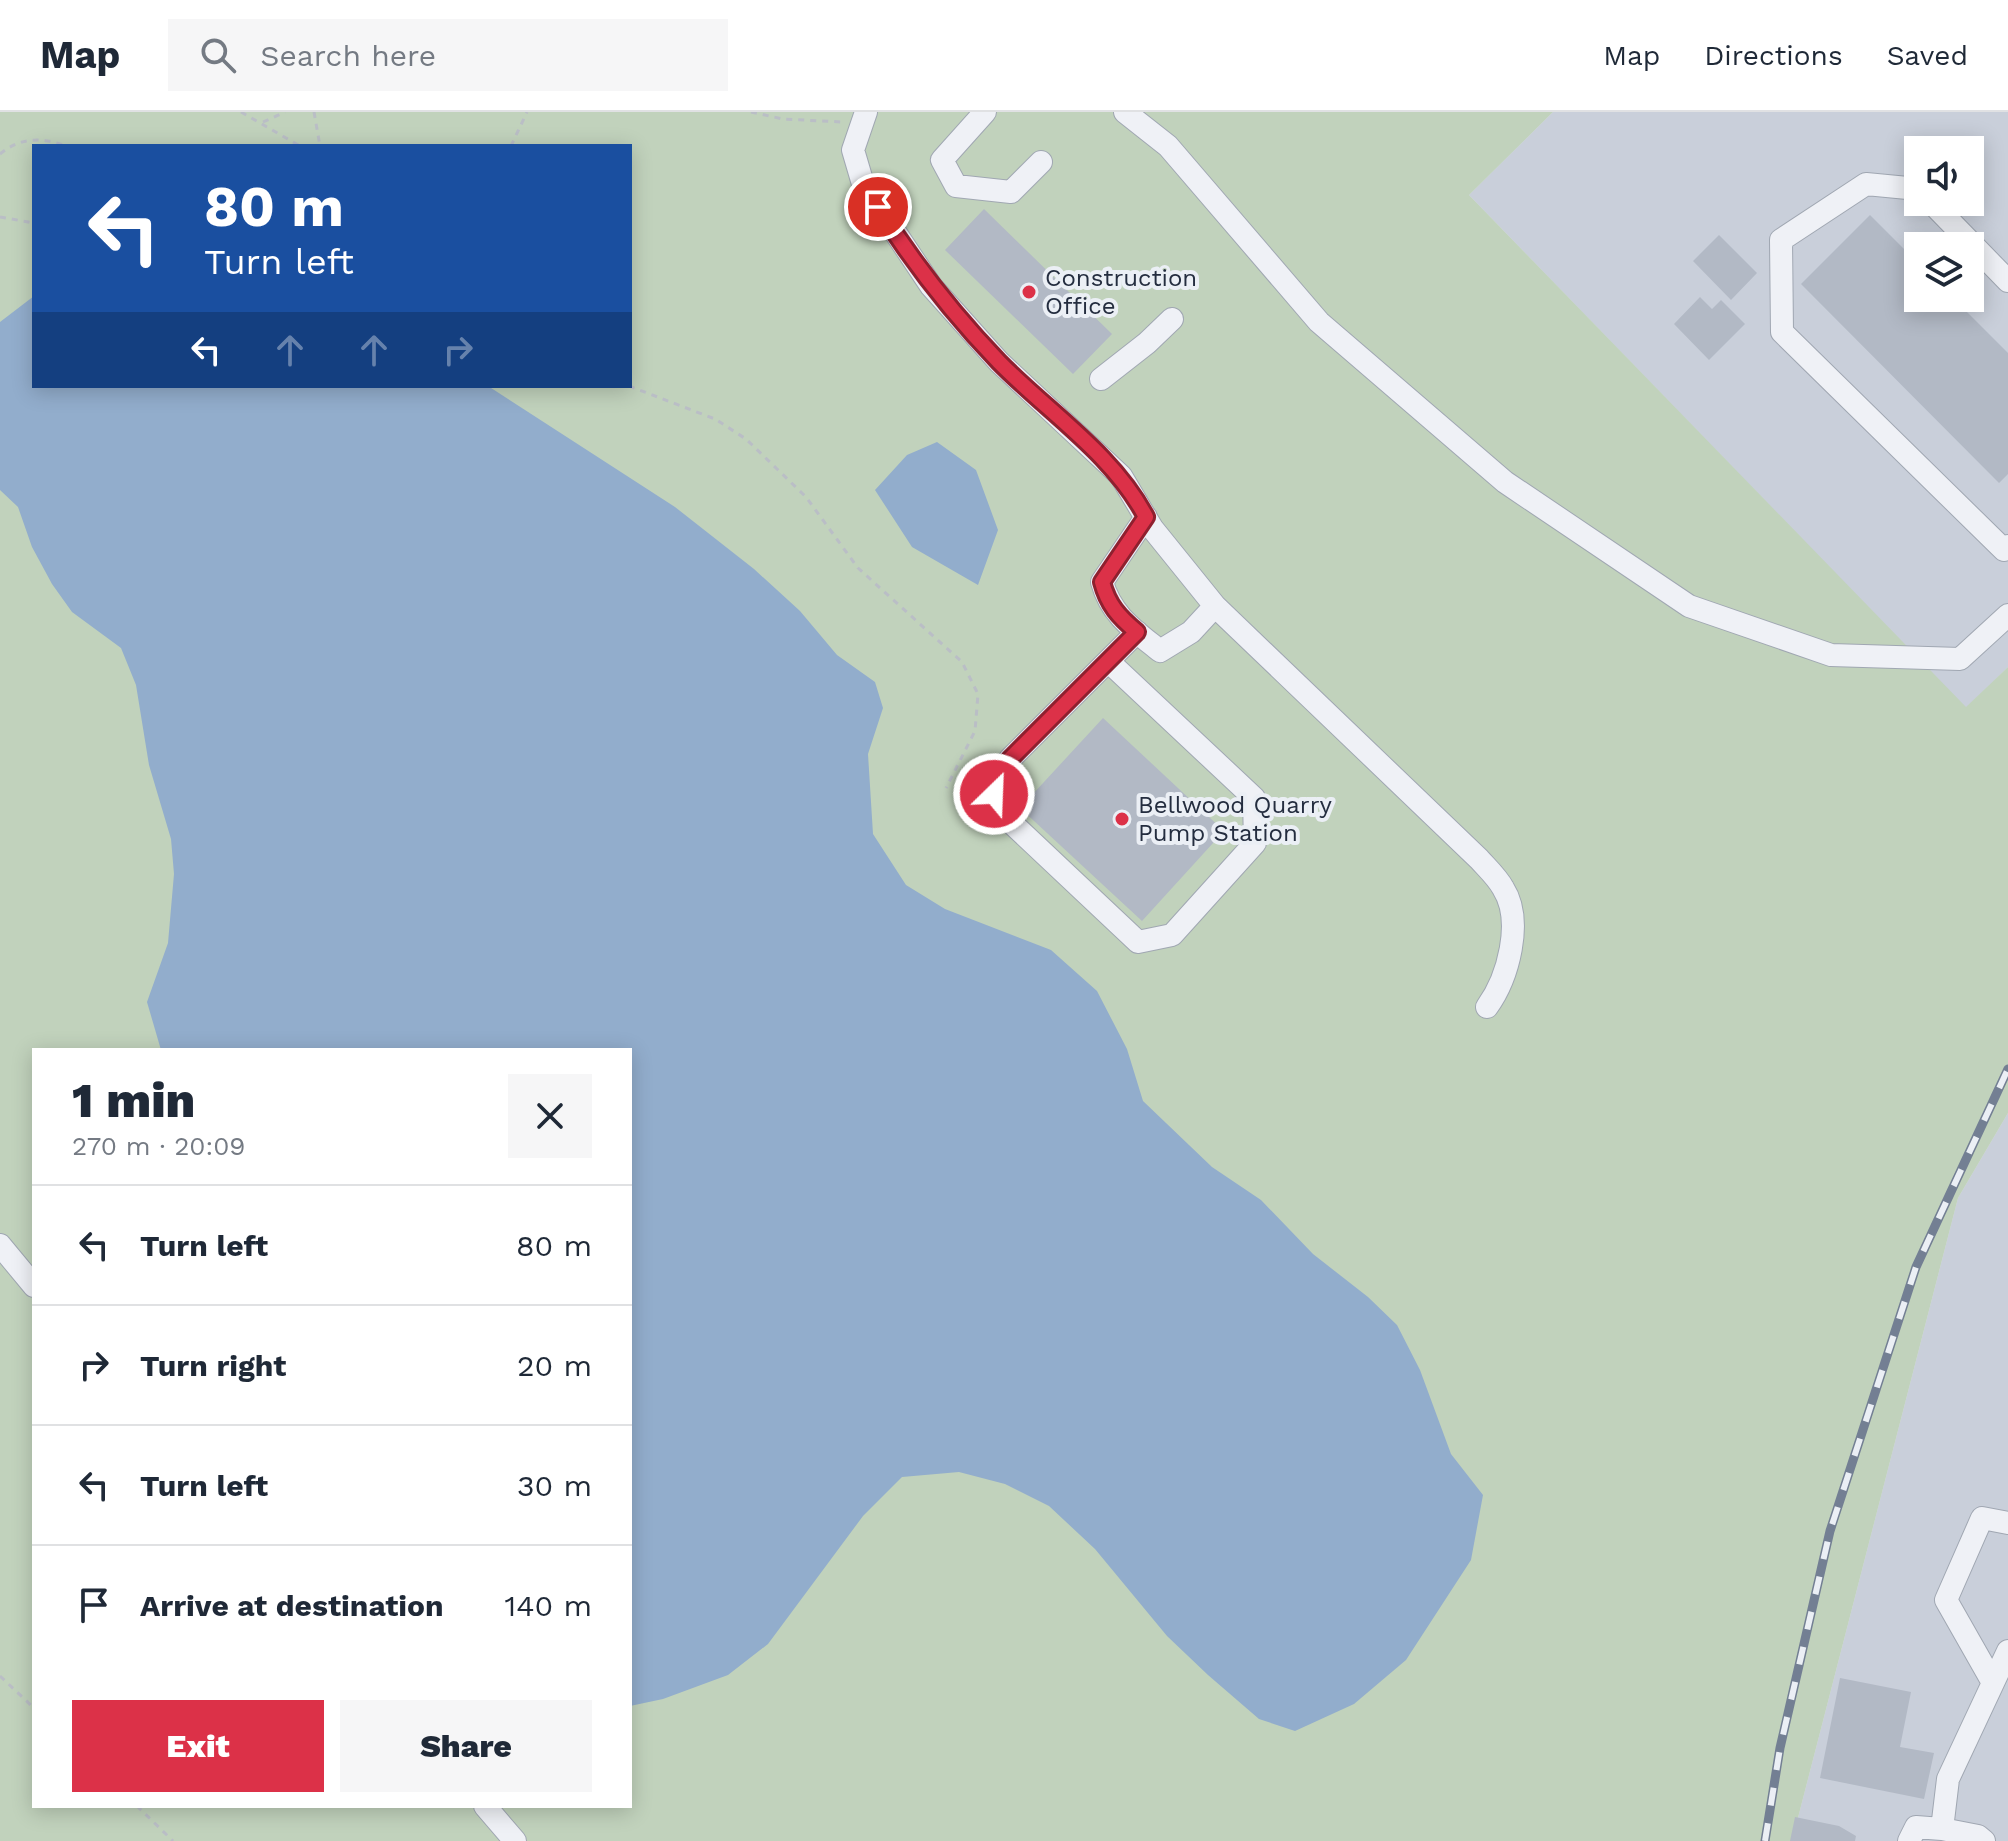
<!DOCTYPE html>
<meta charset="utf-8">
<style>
body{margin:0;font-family:"Work Sans",sans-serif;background:#f6f6f7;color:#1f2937;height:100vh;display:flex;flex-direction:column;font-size:30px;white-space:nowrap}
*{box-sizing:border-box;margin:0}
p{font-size:26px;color:#747a83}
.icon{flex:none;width:44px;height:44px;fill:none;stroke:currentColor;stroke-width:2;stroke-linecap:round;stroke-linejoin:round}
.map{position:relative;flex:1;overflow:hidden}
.side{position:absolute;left:32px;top:936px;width:600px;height:760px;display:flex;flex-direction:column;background:#fff;border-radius:0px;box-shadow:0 4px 20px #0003}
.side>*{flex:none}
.hud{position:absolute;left:32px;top:32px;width:600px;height:244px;border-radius:0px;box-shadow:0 4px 20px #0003;background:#1a4fa0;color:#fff;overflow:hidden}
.tools{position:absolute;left:1904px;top:24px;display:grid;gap:16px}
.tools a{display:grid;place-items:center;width:80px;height:80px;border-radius:0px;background:#fff;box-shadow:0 4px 20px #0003;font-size:40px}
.pin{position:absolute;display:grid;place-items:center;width:68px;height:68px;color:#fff;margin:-34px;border:4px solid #fff;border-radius:50%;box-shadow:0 2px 8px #0007}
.me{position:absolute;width:88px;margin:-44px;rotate:24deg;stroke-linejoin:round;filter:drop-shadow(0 0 6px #0008)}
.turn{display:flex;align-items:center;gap:28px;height:168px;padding:0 40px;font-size:36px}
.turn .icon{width:104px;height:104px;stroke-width:2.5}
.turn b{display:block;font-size:56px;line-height:68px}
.lanes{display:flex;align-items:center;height:76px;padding:0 40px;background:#0003;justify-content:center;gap:40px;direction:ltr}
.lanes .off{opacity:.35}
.round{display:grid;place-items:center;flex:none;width:84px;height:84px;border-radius:0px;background:#f6f6f7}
.summary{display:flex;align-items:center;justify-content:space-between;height:136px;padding:0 40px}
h1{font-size:48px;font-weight:800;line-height:60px}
.primary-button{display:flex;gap:16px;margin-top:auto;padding:16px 40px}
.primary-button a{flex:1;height:92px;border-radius:0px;background:#dc3148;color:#fff;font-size:32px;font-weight:800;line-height:92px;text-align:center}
.primary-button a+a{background:#f6f6f7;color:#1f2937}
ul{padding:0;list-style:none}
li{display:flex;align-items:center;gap:24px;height:120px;padding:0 40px;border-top:2px solid #e0e1e3}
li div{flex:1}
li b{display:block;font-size:30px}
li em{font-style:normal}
header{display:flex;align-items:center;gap:48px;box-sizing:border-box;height:112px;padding:0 40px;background:#fff;border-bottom:2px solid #e0e1e3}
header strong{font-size:38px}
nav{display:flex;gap:44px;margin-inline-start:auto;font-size:28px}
.search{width:560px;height:72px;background:#f6f6f7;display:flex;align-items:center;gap:20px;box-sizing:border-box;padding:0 28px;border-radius:0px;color:#747a83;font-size:30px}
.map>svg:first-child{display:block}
</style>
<header>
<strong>Map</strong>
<div class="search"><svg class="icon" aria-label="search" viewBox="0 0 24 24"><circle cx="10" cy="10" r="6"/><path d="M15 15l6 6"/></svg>Search here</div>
<nav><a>Map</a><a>Directions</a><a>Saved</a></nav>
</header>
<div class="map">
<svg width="2008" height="1729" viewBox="0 0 2008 1729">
<rect width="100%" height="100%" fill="#dbe0e8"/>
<path fill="#c9cfda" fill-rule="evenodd" d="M1553 0H2008V555L1966 596 1469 83ZM1918 38H1970V90H1918ZM1918 134H1970V186H1918Z
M2008 1001V1729H1792L1958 1086Z"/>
<path fill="#c1d2bc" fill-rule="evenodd" d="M0 0H1553L1469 83 1966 595 2008 555V1001L1958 1086 1792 1729H0ZM34 34H630V274H34ZM34 938H630V1694H34Z"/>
<path fill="#92adcc" d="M34 184V274H488L675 395 754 457 800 499 837 543 875 570 883 596 868 642 873 722 906 773 945 797 1051 838 1097 879 1127 937 1143 989 1212 1055 1261 1088 1313 1142 1368 1185 1397 1213 1420 1258 1451 1342 1483 1383 1471 1448 1406 1548 1354 1592 1295 1619 1259 1607 1208 1563 1167 1524 1095 1437 1049 1394 1005 1372 959 1360 902 1365 863 1404 768 1532 728 1563 663 1587 630 1594V938H161L147 890 168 831 174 762 171 727 149 653 136 573 121 536 72 500 52 472 32 435 18 395 0 378V210Z
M937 330 976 358 998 418 978 473 912 435 875 378 907 343Z"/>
<path fill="#b2b9c5" d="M984 97 1112 222 1073 262 945 138Z
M1870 103 1918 151V186H1953L2008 241V362L1999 371 1801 172Z
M1719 123 1757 161 1731 188 1693 149Z
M1700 185 1712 197 1721 188 1745 212 1709 248 1674 212Z
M1103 606 1224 719 1142 809 1020 696Z
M1840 1566 1911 1580 1900 1635 1934 1641 1924 1687 1820 1666Z
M1795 1705 1839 1714 1856 1724 1855 1729H1790Z"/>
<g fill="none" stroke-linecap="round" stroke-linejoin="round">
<defs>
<path id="minor" d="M866 0 853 38 863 72 931 174 999 250 1121 364 1152 416 1215 494 1479 747C1487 756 1497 765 1503 776 1524 809 1508 866 1487 895
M985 0 942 48 956 74 1011 80 1041 50
M1125 0 1168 34 1319 210 1505 370 1689 494 1831 543 1960 547 2008 503
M1918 77 1866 72 1781 128 1782 220 2004 438 2008 434
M1931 90 2008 169
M1101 267 1147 231 1172 207
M1146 405 1102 470C1111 503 1134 518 1160 539L1191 520 1215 494
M1108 549 1254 686 1255 731 1172 823 1138 830 1000 700C992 677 996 666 1010 647L1137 520
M0 1133 34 1174
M1992 1569 1946 1488 1982 1406 2008 1411
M485 1694 515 1729
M1909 1729 1916 1715 1942 1717
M1984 1729 1978 1724 1942 1717 1948 1667 2008 1539"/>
</defs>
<use href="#minor" stroke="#a0a7b2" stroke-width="24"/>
<path stroke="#babec6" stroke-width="3" stroke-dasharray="6 6" stroke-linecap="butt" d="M241 0 300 34
M314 0 320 34
M751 0 783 7 842 10
M263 10 285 0
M511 34 527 0
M0 42C21 25 41 25 66 34
M0 105 34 111
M629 274 715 307 746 327 806 385 858 456 962 550 978 582 975 619 946 676
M0 1564 34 1596
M137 1694 173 1729"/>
<use href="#minor" stroke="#eff1f6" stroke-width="22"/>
<defs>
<path id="rail" d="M1765 1729 1780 1636 1830 1419 1916 1155 2008 957"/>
</defs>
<use href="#rail" stroke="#737f93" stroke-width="9"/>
<use href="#rail" stroke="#ebeff5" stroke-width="6" stroke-dasharray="18" stroke-linecap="butt"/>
</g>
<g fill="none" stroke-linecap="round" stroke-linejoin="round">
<defs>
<path id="route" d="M878 95C913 151 953 202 999 250 1048 300 1113 342 1146 405L1102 470C1108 493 1119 505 1137 520L1010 647 997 664 994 682"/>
</defs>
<use href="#route" stroke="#8f202f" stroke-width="20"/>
<use href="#route" stroke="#dc3148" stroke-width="14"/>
</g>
<g fill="#dc3148" stroke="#ebeff5" stroke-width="3">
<circle cx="1029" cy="180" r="8"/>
<circle cx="1122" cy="707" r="8"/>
</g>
<g text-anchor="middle" stroke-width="8" stroke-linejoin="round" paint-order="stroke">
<g font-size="24" fill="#242d3f" stroke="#ebeff5" text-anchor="start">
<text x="1045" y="174">Construction<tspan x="1045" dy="28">Office</tspan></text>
<text x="1138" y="701">Bellwood Quarry<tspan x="1138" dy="28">Pump Station</tspan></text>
</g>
</g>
</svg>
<div class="tools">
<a><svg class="icon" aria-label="sound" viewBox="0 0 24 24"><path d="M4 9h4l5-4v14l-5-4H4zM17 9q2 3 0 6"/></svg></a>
<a><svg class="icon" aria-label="layers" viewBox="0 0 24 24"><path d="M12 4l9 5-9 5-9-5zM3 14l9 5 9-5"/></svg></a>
</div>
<div class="pin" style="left:878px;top:95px;background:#d93025"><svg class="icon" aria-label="arrive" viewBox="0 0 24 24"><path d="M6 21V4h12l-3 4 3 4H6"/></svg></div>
<svg class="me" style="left:994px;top:682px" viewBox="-20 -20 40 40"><circle r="17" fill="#dc3148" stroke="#fff" stroke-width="3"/><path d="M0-11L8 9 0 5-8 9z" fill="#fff"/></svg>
<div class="hud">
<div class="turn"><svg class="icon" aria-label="left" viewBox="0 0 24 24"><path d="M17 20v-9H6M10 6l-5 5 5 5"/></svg><div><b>80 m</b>Turn left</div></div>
<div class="lanes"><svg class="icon" aria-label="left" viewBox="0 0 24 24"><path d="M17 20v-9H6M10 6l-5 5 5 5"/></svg><svg class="icon off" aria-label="ahead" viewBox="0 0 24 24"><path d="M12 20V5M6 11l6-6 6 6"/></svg><svg class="icon off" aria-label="ahead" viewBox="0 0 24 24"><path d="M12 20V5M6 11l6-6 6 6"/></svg><svg class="icon off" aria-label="right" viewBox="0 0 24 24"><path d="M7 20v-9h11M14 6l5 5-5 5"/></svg></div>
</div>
<section class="side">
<div class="summary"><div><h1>1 min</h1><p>270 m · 20:09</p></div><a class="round"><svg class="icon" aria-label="close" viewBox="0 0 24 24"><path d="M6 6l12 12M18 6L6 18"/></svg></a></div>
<ul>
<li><svg class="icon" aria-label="left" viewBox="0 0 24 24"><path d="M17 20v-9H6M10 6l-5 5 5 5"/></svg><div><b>Turn left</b></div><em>80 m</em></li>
<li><svg class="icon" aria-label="right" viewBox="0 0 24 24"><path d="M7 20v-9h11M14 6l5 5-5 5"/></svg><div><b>Turn right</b></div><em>20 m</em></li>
<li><svg class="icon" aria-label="left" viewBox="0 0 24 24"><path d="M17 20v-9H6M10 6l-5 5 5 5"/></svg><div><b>Turn left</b></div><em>30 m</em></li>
<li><svg class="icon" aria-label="arrive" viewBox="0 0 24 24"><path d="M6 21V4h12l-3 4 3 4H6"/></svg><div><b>Arrive at destination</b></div><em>140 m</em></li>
</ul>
<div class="primary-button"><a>Exit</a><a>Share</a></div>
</section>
</div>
